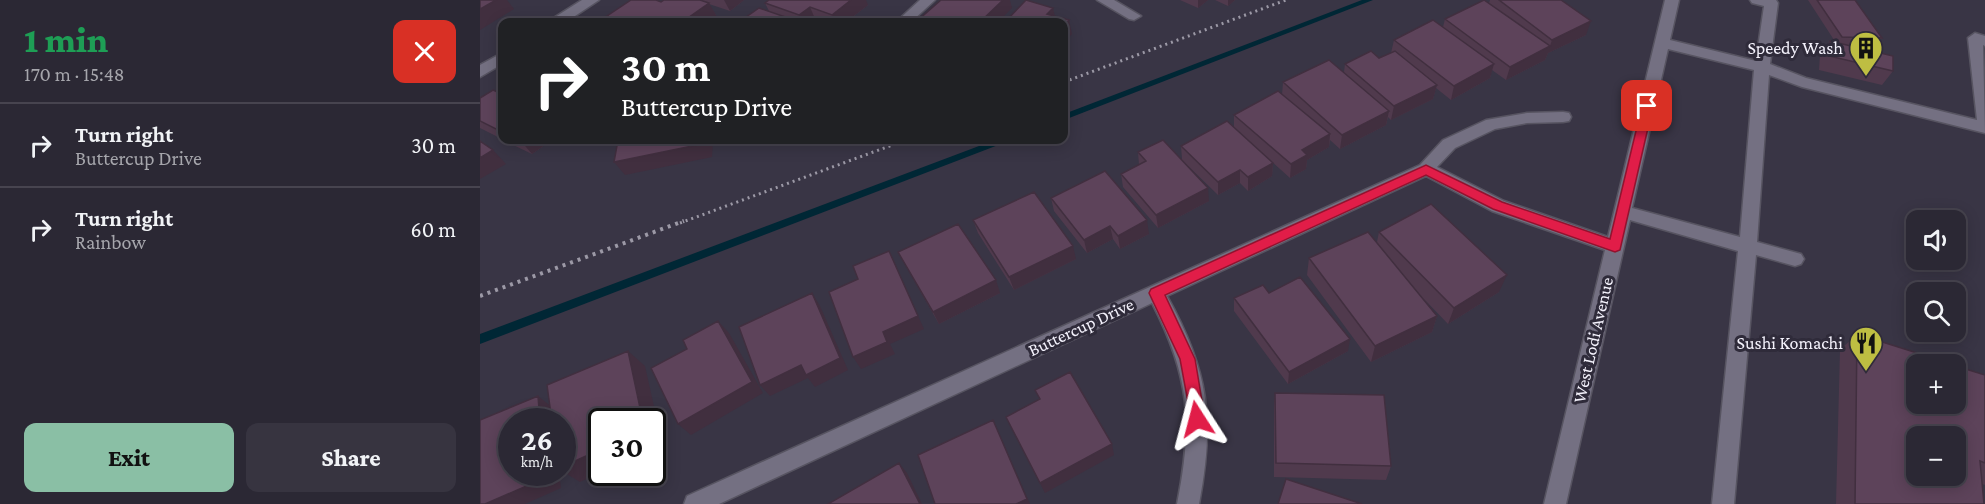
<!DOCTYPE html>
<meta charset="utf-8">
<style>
body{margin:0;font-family:"Crimson Pro",serif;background:#373440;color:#f1f3f6;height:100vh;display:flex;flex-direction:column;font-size:22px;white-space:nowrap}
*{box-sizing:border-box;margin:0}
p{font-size:20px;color:#a6a6ac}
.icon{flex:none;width:33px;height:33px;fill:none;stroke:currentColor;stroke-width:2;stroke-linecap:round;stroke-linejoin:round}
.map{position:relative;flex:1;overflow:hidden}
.sheet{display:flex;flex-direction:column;background:#2b2834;width:480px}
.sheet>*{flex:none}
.top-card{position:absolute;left:18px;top:18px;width:570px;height:126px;border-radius:12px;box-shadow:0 3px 15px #0003,0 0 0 2px #47444f;background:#202124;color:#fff;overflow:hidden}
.fabs{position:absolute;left:1426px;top:210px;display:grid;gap:12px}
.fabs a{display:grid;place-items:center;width:60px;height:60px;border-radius:12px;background:#2b2834;box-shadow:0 3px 15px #0003,0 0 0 2px #47444f;font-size:30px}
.speed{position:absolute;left:18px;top:408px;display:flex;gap:12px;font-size:30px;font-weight:700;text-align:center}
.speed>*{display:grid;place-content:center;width:78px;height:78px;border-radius:50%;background:#2b2834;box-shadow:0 3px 15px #0003,0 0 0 2px #47444f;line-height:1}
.speed small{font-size:15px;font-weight:400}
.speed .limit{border:3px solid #111;border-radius:9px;background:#fff;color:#111}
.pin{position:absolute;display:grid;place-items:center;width:51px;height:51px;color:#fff;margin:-26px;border-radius:12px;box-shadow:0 3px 9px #0006}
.me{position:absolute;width:66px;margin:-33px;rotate:351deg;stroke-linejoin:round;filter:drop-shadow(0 0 4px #0008)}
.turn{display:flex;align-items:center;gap:21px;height:126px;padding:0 24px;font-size:27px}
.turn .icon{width:78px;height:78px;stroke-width:2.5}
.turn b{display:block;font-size:42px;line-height:51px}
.round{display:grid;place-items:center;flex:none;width:63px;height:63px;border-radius:12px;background:#373440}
.headline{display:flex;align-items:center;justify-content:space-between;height:102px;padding:0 24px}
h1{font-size:36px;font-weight:800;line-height:45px;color:#1e9e55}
.button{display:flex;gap:12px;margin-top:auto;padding:12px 24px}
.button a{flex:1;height:69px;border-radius:12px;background:#8abfa5;color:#111;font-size:24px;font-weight:800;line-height:69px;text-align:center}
.button a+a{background:#373440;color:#f1f3f6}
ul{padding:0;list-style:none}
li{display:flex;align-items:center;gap:18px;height:84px;padding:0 24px;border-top:2px solid #47444f}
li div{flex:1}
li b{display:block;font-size:22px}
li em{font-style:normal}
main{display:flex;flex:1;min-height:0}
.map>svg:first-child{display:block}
</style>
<main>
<section class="sheet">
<div class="headline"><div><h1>1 min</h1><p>170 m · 15:48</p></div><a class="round" style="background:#d93025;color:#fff"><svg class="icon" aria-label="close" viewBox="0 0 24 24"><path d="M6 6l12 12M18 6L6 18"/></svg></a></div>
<ul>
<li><svg class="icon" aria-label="right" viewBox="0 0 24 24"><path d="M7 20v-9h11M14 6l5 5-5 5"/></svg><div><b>Turn right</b><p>Buttercup Drive</p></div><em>30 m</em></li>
<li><svg class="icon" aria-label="right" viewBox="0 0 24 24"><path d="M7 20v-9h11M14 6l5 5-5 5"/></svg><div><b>Turn right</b><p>Rainbow</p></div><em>60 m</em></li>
</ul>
<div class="button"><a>Exit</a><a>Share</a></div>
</section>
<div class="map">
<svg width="1505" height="504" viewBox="0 0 1505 504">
<rect width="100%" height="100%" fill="#393545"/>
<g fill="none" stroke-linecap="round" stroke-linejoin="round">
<path fill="#002735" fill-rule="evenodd" d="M882 0H893L584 120V114Z
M515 140H528L526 142 0 344V334Z"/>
<defs>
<path id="minor" d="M102 0H119L86 22H70L72 19Z
M440 0H455L431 22H416Z
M617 0H634L661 16 654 20 649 19Z
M1185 0H1199L1190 40 1276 61 1284 6 1272 3 1270 0H1296L1298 3 1290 64 1326 78 1497 120 1488 38 1495 33 1505 36V46L1503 45 1505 133 1322 87 1289 75 1277 242 1321 254 1324 259 1321 264 1315 266 1276 255 1254 504H1232L1258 251 1150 220 1086 504H1064L1125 250 1012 211 946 176 687 296C729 371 735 420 719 504H697C713 424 710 376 672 303L239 504H204L207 496 940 165 963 140 1006 120 1047 113 1083 112 1089 113 1091 117 1089 121 1083 122 1047 123 1015 129 975 148 957 167 1024 201 1128 237ZM1188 49 1274 70 1260 237 1152 208Z
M22 53V64L0 77V65Z"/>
</defs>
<use href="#minor" stroke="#575461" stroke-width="3"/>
<path stroke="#9c99a6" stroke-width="3" stroke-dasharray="2 4" stroke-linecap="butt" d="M584 82 806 0
M200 223 426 140"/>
<path stroke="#9c99a6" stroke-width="4" stroke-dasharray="3 5" stroke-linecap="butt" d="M0 296 204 221"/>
<use href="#minor" fill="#747082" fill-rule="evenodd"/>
</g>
<path fill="#503a4d" d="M184 0H264L250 11 229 4 237 17 230 22H132L127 16 181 2Z
M700 0H728L718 8Z
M735 0H755L748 6Z
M1010 0H1081L1106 35 1068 53 1065 60 1026 80 1012 70 1010 78 971 100 956 88 953 99 911 120 908 117 906 125 860 149 850 140 849 147 827 160 826 169 810 178 790 160 793 163 792 176 768 191 760 183 738 195 702 160 729 201 678 228 643 187 641 174 659 165 658 152 702 159 701 146 754 128V115L802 95 803 82 864 72 865 64 899 58 911 53 914 40 963 27 965 19 1009 3Z
M1328 0H1375L1402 38 1396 45H1364L1413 71 1402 85 1339 70 1340 55 1350 41 1356 43Z
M285 3 388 5 366 22H341L336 21 334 22H259L289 11Z
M22 94V139L0 128V98Z
M23 140H72L52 154Z
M571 198 669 234 640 249 633 239 607 253 574 211Z
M493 220 596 259 534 290 498 233Z
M899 232 1019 292 968 324 944 299 957 316 952 332 891 362 827 275 829 258 897 242Z
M418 252 520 293 459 324Z
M789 293 868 351 808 384 754 311V298Z
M1377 334 1505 375V485L1502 484 1504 504H1356L1360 350Z
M795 393 911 466 906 480 794 477V408Z"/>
<path fill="#412f3f" d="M14 0H27L34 9 0 30V9Z
M244 0H264L250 11Z
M371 0H386L388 5 366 22H356L352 15Z
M523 0H530L532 8 518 22H500Z
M718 0H728L718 8Z
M748 0H755L748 6Z
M229 3 237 17 230 22H202Z
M330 7 336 21 334 22H323L319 15Z
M573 8 576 21 567 14Z
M589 20 592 34 584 43V27Z
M1111 21 1106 35 1068 53 1065 60 1026 80 1030 67 1070 46 1072 40Z
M1014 64 1010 78 971 100 974 86Z
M957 85 953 99 911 120 914 106Z
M909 111 906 125 860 149 862 135Z
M850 134 849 147 827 160 826 169 810 178 811 164 822 150Z
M40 140H72L52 154Z
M223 140H233L232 157 145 175 134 162Z
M13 150 26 164 0 179V158Z
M793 163 792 176 768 191V177Z
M760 170V183L738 195V182Z
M728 188 729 201 678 228 676 215Z
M667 220 669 234 640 249 638 236Z
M630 226 633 239 607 253 604 240Z
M593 246 596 259 534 290 529 277Z
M409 251 444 329 410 344 415 354 381 369 373 357 403 332Z
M1027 275 1019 292 968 324 974 308Z
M516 280 520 293 459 324 453 312Z
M332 293 340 306 368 370 335 387 328 378 290 396 280 385Z
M957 316 952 332 891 362 895 346Z
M238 321 249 333 283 393 211 435 198 424Z
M870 339 868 351 808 384 809 372Z
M148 351 165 366 185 456 172 462V422H163Z
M58 396 73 408 75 422H60Z
M513 420 518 431 550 504H536Z
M632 444 634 455 565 493 560 483Z
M119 450 122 452V472L100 482 82 471V467Z
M419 463 427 473 442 504H440Z
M64 472H79L81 488 45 504H5Z
M135 472H150L141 477Z"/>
<path fill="#5d435a" stroke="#412f3f" stroke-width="1.5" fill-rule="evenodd" d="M0 0H16L0 9Z
M151 0H176L181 2 184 0H220L229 3 202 22H145L127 16Z
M289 0H371L352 15 330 7 319 15 285 3Z
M461 0H523L500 22H442L437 21Z
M546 0 573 8 567 14 589 20 584 27V22H525Z
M1004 0 1070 46 1030 67 965 19Z
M1019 0H1081L1111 21 1072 40Z
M1337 0H1375L1402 38 1362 37Z
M279 8 320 22H259Z
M953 20 1014 64 974 86 914 40Z
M1350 41 1413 56V71L1349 56Z
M891 51 899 58 915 51 957 85 914 106 865 64Z
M849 60 909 111 862 135 803 82Z
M13 90 22 94V132L0 121V98Z
M798 91 850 134 822 150 827 155 811 164 754 115Z
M747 121 793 163 768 177 760 170 738 182 701 146Z
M138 140H223L222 144 134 162Z
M683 140 728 188 676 215 641 174 666 161 658 152Z
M0 141 13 150 0 158Z
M625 171 667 220 638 236 630 226 604 240 571 198Z
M554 192 593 246 529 277 493 220Z
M951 204 1027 275 974 308 899 232Z
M478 224 516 280 453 312 418 252Z
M888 232 957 316 895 346 829 258Z
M409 251 438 316 403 332 407 342 373 357 349 292 378 279 373 266Z
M820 277 870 339 809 372 754 298 783 285 789 293Z
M332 293 360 358 326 375 321 365 280 385 259 327Z
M238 321 272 382 198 424 171 368 207 349 203 340Z
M1377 334 1472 364H1437V404H1476V366L1505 375V463L1500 461 1504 504H1375ZM1437 436H1476V476H1437Z
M148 351 163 422H122V461L119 450 82 467V422H72L67 385Z
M590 372 632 444 560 483 526 417 560 399 555 390Z
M795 393 904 395 911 466 796 463Z
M58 396 60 422H32V472H64L65 478 5 504H0V420Z
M513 420 547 499 536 504H455L438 455Z
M419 463 440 504H348Z
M806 479 882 504H798Z"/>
<path fill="#e11d48" stroke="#92132f" stroke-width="1.5" d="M1167 102 1173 106 1140 250 1135 252 1013 209 946 175 685 295 715 359 725 419 723 424 717 426 712 424 700 359 669 293 671 289 946 165 1022 202 1130 239 1162 106Z"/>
<defs>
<symbol id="building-pin" viewBox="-11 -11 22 30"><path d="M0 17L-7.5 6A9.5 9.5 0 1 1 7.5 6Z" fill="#bebe42" stroke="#2f2b3a"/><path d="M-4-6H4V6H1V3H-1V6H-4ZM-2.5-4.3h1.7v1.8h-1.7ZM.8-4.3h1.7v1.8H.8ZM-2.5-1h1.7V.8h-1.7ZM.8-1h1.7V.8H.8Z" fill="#111"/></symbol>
<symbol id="restaurant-pin" viewBox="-11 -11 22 30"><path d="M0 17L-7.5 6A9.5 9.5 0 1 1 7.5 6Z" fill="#bebe42" stroke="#2f2b3a"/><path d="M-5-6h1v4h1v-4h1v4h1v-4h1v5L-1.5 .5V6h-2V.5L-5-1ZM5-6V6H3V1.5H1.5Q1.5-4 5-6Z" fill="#111"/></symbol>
</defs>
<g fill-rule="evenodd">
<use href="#building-pin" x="1367" y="29" width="38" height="52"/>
<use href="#restaurant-pin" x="1367" y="324" width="38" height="52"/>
</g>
<g text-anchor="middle" stroke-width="6" stroke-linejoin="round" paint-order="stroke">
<g font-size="18" fill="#f4f2fc" stroke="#2f2b3a" text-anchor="end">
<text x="1363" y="54">Speedy Wash</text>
<text x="1363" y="349">Sushi Komachi</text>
</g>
<g font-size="18" fill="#f4f2fc" stroke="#2f2b3a">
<text transform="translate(601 327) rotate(-25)" y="6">Buttercup Drive</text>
<text transform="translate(1113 340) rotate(-77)" y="6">West Lodi Avenue</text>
</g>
</g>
</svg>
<div class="fabs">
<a><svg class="icon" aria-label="sound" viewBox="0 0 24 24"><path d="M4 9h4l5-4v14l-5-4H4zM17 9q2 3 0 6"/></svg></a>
<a><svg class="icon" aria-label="search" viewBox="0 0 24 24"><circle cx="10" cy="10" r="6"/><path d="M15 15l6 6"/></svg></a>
<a>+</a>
<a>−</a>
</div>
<div class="speed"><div>26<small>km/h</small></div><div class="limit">30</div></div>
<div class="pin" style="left:1167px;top:106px;background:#d93025"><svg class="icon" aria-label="arrive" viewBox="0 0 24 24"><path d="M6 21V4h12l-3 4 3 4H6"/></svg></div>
<svg class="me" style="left:717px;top:419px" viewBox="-20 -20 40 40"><path d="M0-17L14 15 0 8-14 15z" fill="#e11d48" stroke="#fff" stroke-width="4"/></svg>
<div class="top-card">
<div class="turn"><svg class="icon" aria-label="right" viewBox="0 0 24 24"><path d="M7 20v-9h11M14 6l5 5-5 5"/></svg><div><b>30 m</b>Buttercup Drive</div></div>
</div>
</div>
</main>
